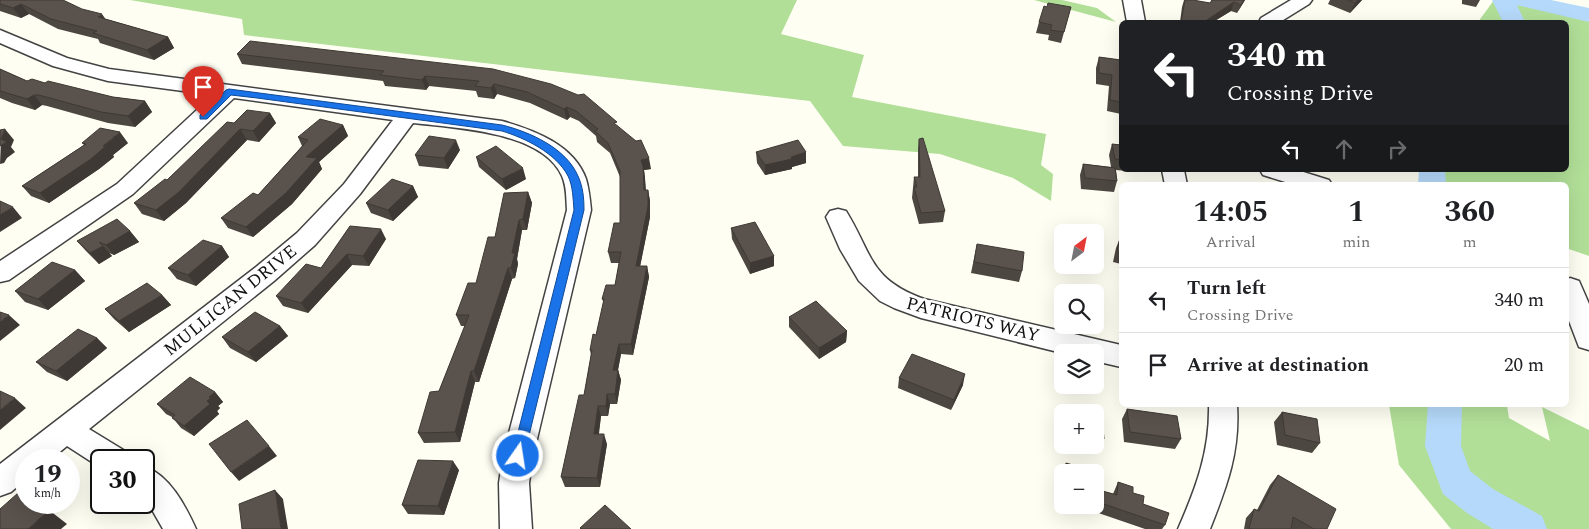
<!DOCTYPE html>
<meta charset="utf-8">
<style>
body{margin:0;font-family:Spectral,serif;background:#f6f6f6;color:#202124;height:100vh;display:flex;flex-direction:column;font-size:19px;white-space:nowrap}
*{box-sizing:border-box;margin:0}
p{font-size:16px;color:#757577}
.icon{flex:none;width:28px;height:28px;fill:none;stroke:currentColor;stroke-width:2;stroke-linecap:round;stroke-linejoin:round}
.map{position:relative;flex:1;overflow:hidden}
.side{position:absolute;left:1119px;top:182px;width:450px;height:225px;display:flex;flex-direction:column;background:#fff;border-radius:8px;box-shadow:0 5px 20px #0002}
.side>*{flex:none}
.banner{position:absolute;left:1119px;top:20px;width:450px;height:152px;border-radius:8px;box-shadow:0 5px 20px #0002;background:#202124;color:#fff;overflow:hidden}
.needle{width:32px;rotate:32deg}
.buttons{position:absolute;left:1054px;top:224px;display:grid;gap:10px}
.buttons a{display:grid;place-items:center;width:50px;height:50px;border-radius:8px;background:#fff;box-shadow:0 5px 20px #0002;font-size:25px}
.speed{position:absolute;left:15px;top:449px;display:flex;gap:10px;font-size:25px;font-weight:700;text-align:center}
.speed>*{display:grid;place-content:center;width:65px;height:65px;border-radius:50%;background:#fff;box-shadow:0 5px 20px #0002;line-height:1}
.speed small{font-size:12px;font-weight:400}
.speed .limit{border:2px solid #111;border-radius:8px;background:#fff;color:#111}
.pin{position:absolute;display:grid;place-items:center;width:42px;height:42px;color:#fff;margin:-51px -21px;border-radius:50% 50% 50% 0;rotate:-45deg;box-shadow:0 0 5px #0007}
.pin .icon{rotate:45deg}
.me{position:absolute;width:55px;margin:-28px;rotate:13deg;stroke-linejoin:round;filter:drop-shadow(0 0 4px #0008)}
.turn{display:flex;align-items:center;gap:18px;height:105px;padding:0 25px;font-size:22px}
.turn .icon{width:65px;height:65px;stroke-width:2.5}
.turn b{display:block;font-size:35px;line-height:42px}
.lanes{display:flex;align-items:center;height:48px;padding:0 25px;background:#0003;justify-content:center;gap:25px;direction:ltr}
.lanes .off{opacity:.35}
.eta{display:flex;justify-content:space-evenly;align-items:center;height:85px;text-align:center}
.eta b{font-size:30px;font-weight:700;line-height:35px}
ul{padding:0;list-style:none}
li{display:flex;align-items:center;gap:15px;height:65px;padding:0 25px;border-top:1px solid #e0e0e0}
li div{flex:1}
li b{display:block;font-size:19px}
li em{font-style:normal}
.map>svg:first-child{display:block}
</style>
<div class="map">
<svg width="1589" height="529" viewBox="0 0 1589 529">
<rect width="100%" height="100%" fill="#fffef3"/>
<path fill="#b1df98" d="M130 0H797L781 34 864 55 852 97 1046 134 1041 165 1053 174 1051 201 1013 178 940 154 843 146 810 101 244 35 242 19Z
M1034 0H1062L1097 8 1116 22Z
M1494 0H1544L1589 12V256L1566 248V185H1436L1435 170H1566V22H1478Z
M1389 405H1507L1509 418 1550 441 1542 407 1589 430V529H1451L1399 465Z"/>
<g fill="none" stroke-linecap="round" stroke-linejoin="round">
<path fill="#b5d9fa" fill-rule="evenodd" d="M1492 0H1551L1589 8V22L1517 5 1525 22H1503Z
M1419 170H1445L1446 185H1418Z
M1428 405H1462L1461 446 1470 471 1493 489 1542 516 1547 529H1493L1467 513 1443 494 1425 446Z"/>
<defs>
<path id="minor" d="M1123 0H1141L1145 22H1127Z
M1291 0H1312L1309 4 1280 22H1259L1261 18Z
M0 30 67 58 109 69 502 121C534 130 574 145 586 179 589 189 590 200 591 210L533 456 529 483 532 529H500L499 483 503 456 567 210C566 199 567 187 562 176 542 131 455 128 413 123L360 194 315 245 274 281 89 429 125 451 129 460H101V468L67 446 50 460H26V479L11 492 0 496V464L256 267 297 233 344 184 393 120 234 98 133 194 9 280 0 282V261L117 184 213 95 108 81 53 66 0 43Z
M1162 170H1184L1187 185H1165Z
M1260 170H1297L1329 180 1332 185H1295L1263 175Z
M838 209 846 211C873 255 869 279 924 299L1121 345V367L1095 361V352L1062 353 921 318 894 308 880 301 859 281 840 249 826 217 830 211Z
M1570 278 1579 281 1589 304V350L1579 347 1566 313V280Z
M1209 405H1237C1240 452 1227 486 1210 529H1178C1196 488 1210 451 1209 405Z
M144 466C170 476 185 505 196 529H163L151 508 144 501Z"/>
</defs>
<use href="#minor" stroke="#434343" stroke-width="3"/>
<use href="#minor" fill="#fff" fill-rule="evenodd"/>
</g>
<path fill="#4d4741" d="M0 0 106 19 168 37 174 48 154 60 100 43 98 39 58 29 29 14 21 18 0 11Z
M1184 0 1210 3 1212 0H1245L1237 13 1231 11 1213 22H1180L1182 7Z
M1330 0H1362L1350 13 1328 4Z
M1462 0H1480L1476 7 1462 4Z
M1071 7 1061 43 1048 40 1049 35 1036 33 1039 22Z
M237 54 493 69 618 127 651 169 644 170 646 190H648L650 201V217L640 266H647L649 277 633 355 621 354 618 370 621 380 617 404H610L608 416H601L599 434 607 444 600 487H565L561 477 584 395 591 355 590 350 596 335 604 303 602 299 615 285 619 263H611L608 252 620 223V177L610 153 597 142 596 136 579 121 570 117 567 120 530 103 497 94 494 99 478 97 476 91 429 86 426 90 385 86 383 81 242 64Z
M1099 57 1121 60V114L1107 111 1109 86 1096 84V68Z
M0 69 27 81 45 83 113 97 145 101 152 112 135 127 108 123 47 106 42 105 35 110 12 103 0 98Z
M270 113 276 123 259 142 247 140 186 203 164 221 142 214 134 203 167 180 234 123Z
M343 125 348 136 319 162 322 169 292 204 253 237 228 228 221 218 258 195 302 146 298 137Z
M919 139 945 211 943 222 919 224 912 198 914 177H918V149Z
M82 143H128L113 155 114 157 99 169 49 203 31 196 22 186 84 145Z
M1112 144 1121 145V170H1138V172L1116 170 1117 181 1114 192 1081 189 1080 175 1083 164 1111 167 1109 155Z
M460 150 448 169 419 166 415 155Z
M756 152 806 163 792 167V169L765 175 757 163Z
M476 157 526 179 506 190 479 167Z
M413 186 418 197 393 221 371 213 366 203Z
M528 192 532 203 527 230H522L517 259 518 264 515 278 512 279 479 382H475L460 442 424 443 418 433 439 391 465 326H461L456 315 476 283 495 237Z
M350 226 386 239 369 266 352 265 308 313 283 306 276 296 321 268Z
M731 228 774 256V266L750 274 732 239Z
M130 231 139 242 114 255 109 253 112 256 99 264 86 251 77 241Z
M1120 238H1121V264L1113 262 1116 248Z
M977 244 1022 271 1019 282 971 273Z
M222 246 229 257 196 286 177 279 168 268Z
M75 270 85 281 48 310 25 302 15 291Z
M162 295 171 305 129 332 114 319 105 309Z
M789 317 847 331 846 342 819 359 789 327Z
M280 326 288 336 256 362 230 348 222 337Z
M97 338 107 348 67 381 47 372 36 362Z
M899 378 963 385 951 410 898 388Z
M215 392 223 402 218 406 220 408 217 411 219 414 194 436 181 428 172 417 166 414 157 404Z
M1127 409 1181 439 1175 449 1124 442 1122 419Z
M1282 412 1320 443 1312 453 1277 445 1274 422Z
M1095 416 1104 439 1099 449 1073 445H1095Z
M459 470 444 515 408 514 402 505Z
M1278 475 1327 529H1244L1246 518 1254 509 1257 510 1270 485Z
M1118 482 1133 493 1143 504 1165 525 1162 529H1145L1078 506V505H1095V489L1113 494Z"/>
<path fill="#3f3935" d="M1244 0H1245L1237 13 1241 5Z
M1358 0H1362L1350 13 1355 3Z
M1234 2 1231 11 1213 22H1204Z
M21 4 29 14 21 18 13 8Z
M102 14 109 24 98 17Z
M168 37 174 48 154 60 147 50Z
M425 76 429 86 426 90 422 80Z
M494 84 497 94 494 99 491 88Z
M34 95 42 105 35 110 27 99Z
M145 101 152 112 135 127 128 116Z
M567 107 570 117 567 120 564 109Z
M270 113 276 123 259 142 253 131Z
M343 125 348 136 319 162 322 169 292 204 253 237 246 227 306 157Z
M5 129 14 140 11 147 15 152 7 158 4 163 0 164 1 139Z
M240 129 247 140 186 203 164 221 156 210Z
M120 132 128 143 113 155 114 157 99 169 49 203 40 193 103 146Z
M456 140 460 150 448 169 444 158Z
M806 152V163L792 167V169L765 175V165Z
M649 158 651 169 644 170 645 177 646 201 641 160Z
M523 168 526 179 506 190 502 179Z
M413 186 418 197 393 221 388 210Z
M648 190 650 201V217L638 277 636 266Z
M528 192 532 203 527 230 523 219Z
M13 207 22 218 0 232V215Z
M519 220 522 230 517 259 518 264 515 278 511 268 512 253Z
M381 229 386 239 369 266 363 256Z
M130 231 139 242 114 255 106 245Z
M103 246 112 256 99 264 90 253Z
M222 246 229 257 196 286 188 275Z
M347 254 352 265 308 313 301 303Z
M774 256V266L750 274V263Z
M647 266 649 277 633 355 631 344Z
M508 268 512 279 479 382 474 371Z
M75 270 85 281 48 310 38 299Z
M162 295 171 305 129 332 119 321Z
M9 315 20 325 0 341V322Z
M280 326 288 336 256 362 248 352Z
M847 331 846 342 819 359V348Z
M97 338 107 348 67 381 56 371Z
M619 344 621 354 616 380 613 370Z
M618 370 621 380 617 404 615 394Z
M471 371 475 382 460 442 455 432Z
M965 374 963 385 951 410 954 400Z
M215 392 223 402 218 406 220 408 217 411 219 414 194 436 184 426 209 397Z
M607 394 610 404 608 416 606 406Z
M15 398 26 408 0 430V410Z
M598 406 601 416 597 444 594 434Z
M604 434 607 444 600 487 597 478Z
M269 446 277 456 239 481 231 472Z
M453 461 459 470 444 515 438 506Z
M275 490 283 499 288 529H281Z
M49 510 67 524 61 529H28Z"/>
<path fill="#5a524c" stroke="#3f3935" d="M0 0H63L82 9 102 14 98 17 168 37 147 50 93 33 97 31 51 19 21 4 13 8 0 4Z
M1185 0H1193L1210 3 1212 0H1244L1241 5 1234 2 1204 22H1181Z
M1348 0H1358L1355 3Z
M1048 3 1071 7 1064 32 1050 30 1052 25 1039 22 1044 6 1047 7Z
M250 41 493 69 551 84 578 95 584 94 617 122 614 123 636 141 641 140 649 158 641 160 643 166 644 190H648V206L636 266H647L631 344H619L613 370H618L615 394H607L606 406H598L594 434H604L597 478 561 477 579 395H584L592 350H590L593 334 596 335 604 299H602L606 285H615L621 252H608L614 223H620V171L608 143 595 131 598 129 576 111 567 107 564 109 527 92 494 84 491 88 475 86 479 81 425 76 422 80 380 75 384 71 237 54Z
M1099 57 1121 60V102L1110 100 1112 75 1099 73Z
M0 69 27 81 32 79 45 83 48 81 113 97 145 101 128 116 101 112 39 95H34L27 99 0 91Z
M247 110 270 113 253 131 240 129 179 192 156 210 134 203 165 179 167 180 227 122 234 123Z
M320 119 343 125 306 157 317 158 286 193 246 227 221 218 253 193 258 195 308 140 298 137Z
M100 128 120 132 103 146H106L91 159 40 193 22 186 86 144 82 143Z
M5 129 1 139 7 142 0 146V130Z
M429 136 456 140 444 158 415 155Z
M923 138 945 211 921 213 914 187H917L914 177H920L919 139Z
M798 140 806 152 791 157 792 159 765 165 756 152Z
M1112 144 1121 145V160L1115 159Z
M496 146 523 168 502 179 476 157Z
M1083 164 1115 168 1117 181 1085 178Z
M392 179 413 186 388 210 366 203Z
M528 192 523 219 519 220 512 253H515L511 268H508L474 371H471L455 432 418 433 430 392 439 391 469 315H456L468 283H476L488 237H495L504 193Z
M0 201 13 207 0 215Z
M117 219 130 231 106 245 99 242 103 246 90 253 77 241Z
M755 222 774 256 750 263 731 228Z
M350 226 381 229 363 256 347 254 301 303 276 296 306 264 321 268Z
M1120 238H1121V252L1117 251Z
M203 240 222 246 188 275 168 268Z
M977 244 1024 252 1022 271 974 262Z
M52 262 75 270 38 299 15 291Z
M147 283 162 295 119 321 105 309Z
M816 301 847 331 819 348 789 317Z
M0 312 9 315 0 322Z
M255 312 280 326 248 352 222 337Z
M78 329 97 338 56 371 36 362Z
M912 354 965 374 954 400 899 378Z
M190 377 215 392 209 397 211 398 207 401 210 404 184 426 172 418 175 415 157 404Z
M0 391 15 398 0 410Z
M1127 409 1177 416 1181 439 1130 432Z
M1282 412 1317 419 1320 443 1285 435Z
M1095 416 1102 417 1104 439 1095 438Z
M247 420 269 446 231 472 209 444Z
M418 460 453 461 438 506 402 505Z
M1066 463 1090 470V472H1064Z
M1278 475 1336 509 1327 529H1314L1293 517 1291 529H1249L1254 509 1259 511Z
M1118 482 1133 487V493L1144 496 1143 504 1169 513 1165 525 1095 501V489L1117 495Z
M275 490 281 529H242L239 504Z
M18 493 26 498V502H35L49 510 28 529H0V509Z
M605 505 631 529H581L580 528Z"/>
<path fill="#1a73e8" stroke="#114b97" d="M229 89 502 125C530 132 566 148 578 176 583 187 584 198 584 210L523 460 518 462 514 460 512 456 574 210C573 199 573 186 568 176 556 153 525 138 502 131L257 98 231 95 207 119H200V115L226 90Z"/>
<g text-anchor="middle" stroke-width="5" stroke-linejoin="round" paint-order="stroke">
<g font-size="18" fill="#101010" stroke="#fff">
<text transform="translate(230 300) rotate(-39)" y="6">MULLIGAN DRIVE</text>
<text transform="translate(973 319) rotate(14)" y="6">PATRIOTS WAY</text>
</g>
</g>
</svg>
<div class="buttons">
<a><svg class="needle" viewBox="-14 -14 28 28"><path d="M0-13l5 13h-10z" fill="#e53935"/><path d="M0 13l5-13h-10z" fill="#757577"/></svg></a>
<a><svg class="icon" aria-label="search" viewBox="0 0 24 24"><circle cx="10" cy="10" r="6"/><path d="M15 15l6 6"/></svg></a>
<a><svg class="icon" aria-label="layers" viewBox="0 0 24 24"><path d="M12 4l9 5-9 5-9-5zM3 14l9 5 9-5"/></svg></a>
<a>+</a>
<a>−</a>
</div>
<div class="speed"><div>19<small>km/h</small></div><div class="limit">30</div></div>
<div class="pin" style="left:203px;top:117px;background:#d93025"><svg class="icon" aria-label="arrive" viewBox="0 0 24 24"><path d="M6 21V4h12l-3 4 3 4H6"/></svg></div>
<svg class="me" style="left:518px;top:456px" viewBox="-20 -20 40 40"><circle r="17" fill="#1a73e8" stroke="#fff" stroke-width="3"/><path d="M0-11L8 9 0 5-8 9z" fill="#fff"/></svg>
<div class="banner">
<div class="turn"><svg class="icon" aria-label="left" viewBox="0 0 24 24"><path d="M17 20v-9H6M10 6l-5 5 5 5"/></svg><div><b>340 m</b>Crossing Drive</div></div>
<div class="lanes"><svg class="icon" aria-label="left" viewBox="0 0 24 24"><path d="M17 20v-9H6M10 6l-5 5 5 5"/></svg><svg class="icon off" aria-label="ahead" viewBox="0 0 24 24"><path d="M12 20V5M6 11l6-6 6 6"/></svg><svg class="icon off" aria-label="right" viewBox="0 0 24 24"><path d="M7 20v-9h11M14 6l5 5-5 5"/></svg></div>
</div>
<section class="side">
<div class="eta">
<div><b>14:05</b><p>Arrival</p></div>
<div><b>1</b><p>min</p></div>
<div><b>360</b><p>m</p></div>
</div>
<ul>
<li><svg class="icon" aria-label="left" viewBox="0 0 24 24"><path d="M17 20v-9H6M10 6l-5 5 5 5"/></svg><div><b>Turn left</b><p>Crossing Drive</p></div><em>340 m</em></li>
<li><svg class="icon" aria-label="arrive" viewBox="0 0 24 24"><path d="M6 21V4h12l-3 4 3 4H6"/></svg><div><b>Arrive at destination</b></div><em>20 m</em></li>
</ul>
</section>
</div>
